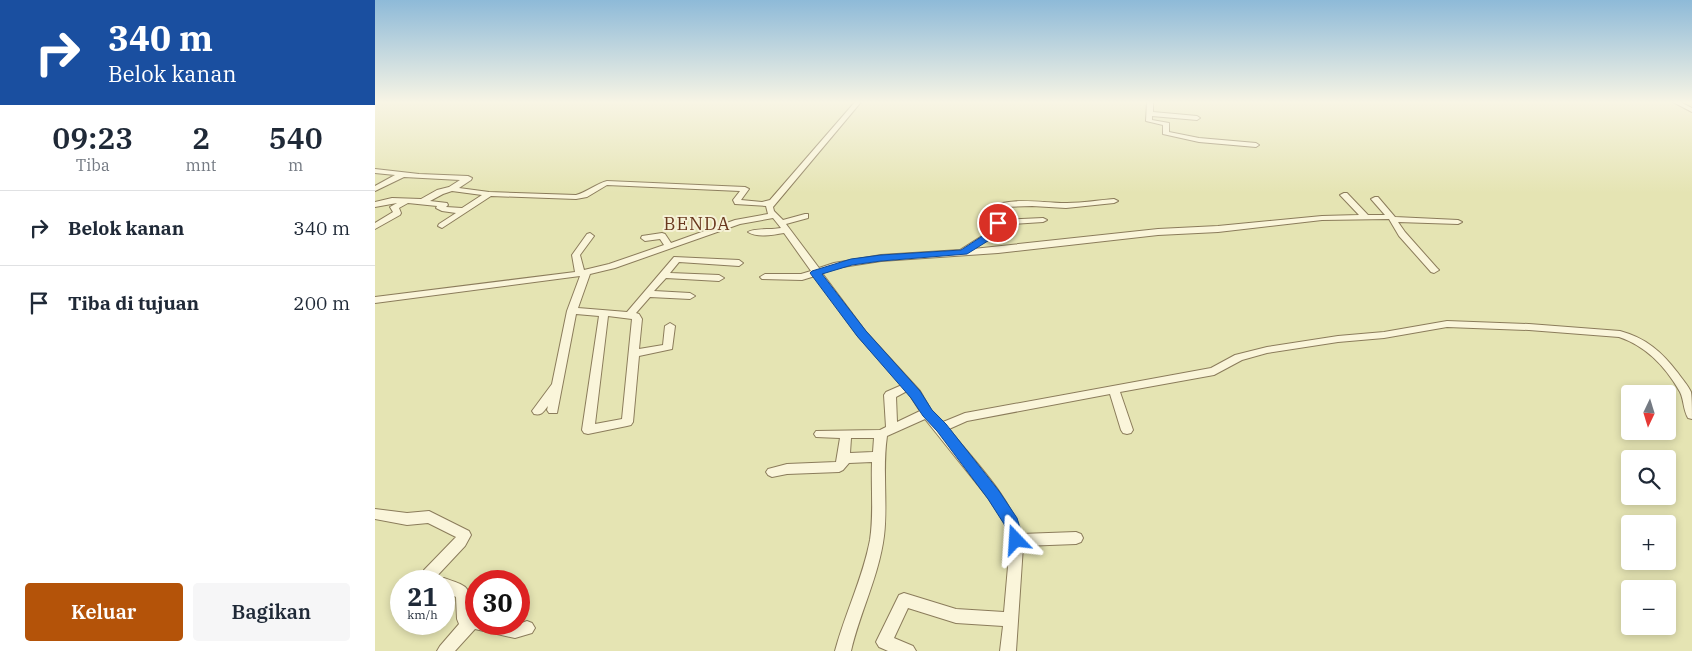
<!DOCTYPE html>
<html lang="id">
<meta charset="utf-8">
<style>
body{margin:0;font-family:"IBM Plex Serif",serif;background:#f6f6f7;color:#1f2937;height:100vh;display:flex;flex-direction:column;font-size:19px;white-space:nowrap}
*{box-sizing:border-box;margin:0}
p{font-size:16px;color:#747a83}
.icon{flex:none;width:28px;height:28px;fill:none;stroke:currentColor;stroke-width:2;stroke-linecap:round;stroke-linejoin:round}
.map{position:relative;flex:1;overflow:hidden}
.drawer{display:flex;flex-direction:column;background:#fff;width:375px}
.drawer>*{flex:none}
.top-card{background:#1a4fa0;color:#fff;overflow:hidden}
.needle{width:32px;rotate:184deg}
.controls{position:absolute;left:1246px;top:385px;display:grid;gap:10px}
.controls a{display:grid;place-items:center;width:55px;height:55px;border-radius:5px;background:#fff;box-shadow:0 2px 8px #0003;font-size:25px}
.speed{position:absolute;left:15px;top:570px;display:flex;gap:10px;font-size:25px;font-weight:700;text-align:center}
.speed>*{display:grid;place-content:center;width:65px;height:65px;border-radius:50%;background:#fff;box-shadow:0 2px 8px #0003;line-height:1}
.speed small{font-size:12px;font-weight:400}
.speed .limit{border:8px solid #d22;background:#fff;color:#111}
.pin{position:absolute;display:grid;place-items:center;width:42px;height:42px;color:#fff;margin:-21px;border:2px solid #fff;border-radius:50%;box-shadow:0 1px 5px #0007}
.me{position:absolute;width:55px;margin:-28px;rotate:340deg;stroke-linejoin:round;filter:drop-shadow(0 0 4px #0008)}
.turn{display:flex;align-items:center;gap:18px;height:105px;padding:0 25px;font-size:22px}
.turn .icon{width:65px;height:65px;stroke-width:2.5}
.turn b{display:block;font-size:35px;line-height:42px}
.eta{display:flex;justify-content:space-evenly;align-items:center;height:85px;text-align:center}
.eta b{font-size:30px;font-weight:600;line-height:35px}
.cta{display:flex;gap:10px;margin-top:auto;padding:10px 25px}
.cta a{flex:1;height:58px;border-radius:5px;background:#b45309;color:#fff;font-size:20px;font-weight:600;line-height:58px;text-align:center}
.cta a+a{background:#f6f6f7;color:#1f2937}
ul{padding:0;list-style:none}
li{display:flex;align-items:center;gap:15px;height:75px;padding:0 25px;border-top:1px solid #e0e1e3}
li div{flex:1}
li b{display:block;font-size:19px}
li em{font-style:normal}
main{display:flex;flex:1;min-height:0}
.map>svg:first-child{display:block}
</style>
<main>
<section class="drawer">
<div class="top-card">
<div class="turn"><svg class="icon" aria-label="right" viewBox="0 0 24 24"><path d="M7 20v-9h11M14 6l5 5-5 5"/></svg><div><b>340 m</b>Belok kanan</div></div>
</div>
<div class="eta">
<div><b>09:23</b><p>Tiba</p></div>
<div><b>2</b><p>mnt</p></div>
<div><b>540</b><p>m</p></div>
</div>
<ul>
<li><svg class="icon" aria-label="right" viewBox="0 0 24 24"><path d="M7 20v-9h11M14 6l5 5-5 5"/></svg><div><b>Belok kanan</b></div><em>340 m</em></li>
<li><svg class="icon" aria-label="arrive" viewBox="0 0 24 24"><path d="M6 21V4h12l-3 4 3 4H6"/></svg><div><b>Tiba di tujuan</b></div><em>200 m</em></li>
</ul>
<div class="cta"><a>Keluar</a><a>Bagikan</a></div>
</section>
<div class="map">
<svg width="1317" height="651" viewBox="0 0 1317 651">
<rect width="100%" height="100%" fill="#efe9c6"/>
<path fill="#e5e4b3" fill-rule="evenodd" d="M0 102H1317V651H0ZM1255 394H1292V431H1255ZM1255 459H1292V496H1255ZM1255 524H1292V561H1255ZM26 581H69V624H26ZM101 581H144V624H101ZM1255 589H1292V626H1255Z"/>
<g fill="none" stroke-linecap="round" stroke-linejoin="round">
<defs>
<path id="minor" d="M480 102H486L398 207 399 211 408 220 430 214H433V218L411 224 444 268 459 263 506 255 585 250 607 236 614 229 620 207C631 196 676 204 692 203 708 203 724 200 739 199L743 201 739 203 691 208 657 206 629 207 626 220 668 218 672 220 668 222 624 225 617 236 598 249 783 229 843 226 947 216 984 215 965 195 969 193H972L993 215H1010L996 199 1000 197H1003L1020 217 1083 220 1087 222 1083 224 1023 222 1030 232 1062 268 1064 270 1059 273 1056 272 1024 236 1014 219 947 220 843 232 783 235 623 253 506 261 461 268 447 273 491 332 545 391 556 410 568 422 590 413 836 368 860 355 892 347 963 336 1009 332 1072 321 1154 324 1245 331C1271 338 1287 352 1303 373 1307 379 1313 385 1316 392 1317 399 1317 411 1317 419L1313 418C1308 409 1309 400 1305 392 1291 367 1271 346 1244 337L1154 330 1072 327 1009 338 963 342 892 353 867 360 839 375 745 392 758 430 756 433 752 434 748 433 746 430 735 394 592 421 574 429C598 460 635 496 646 534L701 532 706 534 708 538 706 542 701 544 648 546 641 651H625L628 626 581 623 533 608 519 638 538 646 541 651H513L504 647 501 642 524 595 529 593 581 609 629 612 634 555V540L630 523 614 499 550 419 512 436C507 470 513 503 509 536 504 576 485 612 476 651H460C470 613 488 578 495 540 499 514 496 488 497 462L474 463 468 470 464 472 412 474 397 477 393 475 391 472 393 469 412 464 461 462 465 438 441 437 439 434 441 431 505 430 511 427 509 395 511 392 527 385 483 336 440 276 427 280 387 279 385 277 390 274H426L436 271 409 233C398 235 382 238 373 232 379 228 396 230 406 228L398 218 365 224 240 268 215 274 203 308 252 312 299 257 364 260 368 263 364 266 304 262 295 273 344 275 349 278 344 281 291 278 279 291 315 293 320 296 315 299 275 297 261 313 264 314 267 319 264 349 288 345 290 326 295 323 300 326 297 349 264 356 258 422 256 425 252 426 213 434 209 433 207 430 224 316 201 314 182 413H174L172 410 173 406C169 411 167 416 159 414L157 411 177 384 192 311 205 276 0 303V297L200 272 197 255 212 234 215 233 219 236 205 255 209 270 234 264 289 245 285 239 270 241 266 238 267 236 287 233 290 234 296 243 360 220 393 214 391 206 360 204 358 200 365 191 232 185 212 197 201 199 116 196 67 228 63 226 64 224 81 213 67 211 61 208 62 206 33 203 24 208 26 213 25 215 0 229V223L18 212 15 207 22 203 0 207V202L17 198 46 199 62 190 74 187 85 180 29 177 0 191V186L20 175 0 173V169L44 174 93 176 97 178 96 180 84 188 114 192 201 195C212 192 221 184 232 181L370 187 374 189 366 200 387 202 395 200ZM77 191 107 195 87 208 71 207 73 205 72 203 55 201 68 194ZM233 316 257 319 247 419 220 424ZM532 391 545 411 522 422 521 397ZM476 438H499L498 452 475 453Z
M772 102H778V112L822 116 825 118 822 120 777 116V120L794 123V132L824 138 881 143 884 145 881 147 824 142 788 134V125L771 121Z
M1298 102H1305L1317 108V112Z
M0 509 32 513 54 511 94 531 96 535 90 546 61 577 63 581H46L49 570 81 537 53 523 32 525 0 519Z
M69 578C95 587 95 586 96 614L101 615V624H144L152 621 157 623 160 628 157 633 140 638 100 629 80 651H62L65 646 84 624 82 619 81 597 69 591V581H64Z"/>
</defs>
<use href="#minor" stroke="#8b7c5b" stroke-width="2"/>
<use href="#minor" fill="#faf5da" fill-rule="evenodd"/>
</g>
<linearGradient id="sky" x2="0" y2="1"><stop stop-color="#8ebad8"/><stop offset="0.53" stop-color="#f8f5e5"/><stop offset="1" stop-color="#f8f5e5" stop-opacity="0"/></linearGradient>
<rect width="1317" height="193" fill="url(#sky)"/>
<path fill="#1a73e8" stroke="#114b97" d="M623 220 627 223 616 239 592 254 506 261 477 265 447 274 491 331 545 391 557 410 571 424 624 491 642 518 649 540 647 545 641 547 636 545 629 524 613 499 562 431 548 416 536 398 482 336 435 273 437 271 476 259 506 255 586 250 609 235 619 221Z"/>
<g text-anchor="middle" stroke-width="4" stroke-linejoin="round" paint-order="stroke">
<g font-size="18" letter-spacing="1" fill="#69381e" stroke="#f6f2d6">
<text x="322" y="230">BENDA</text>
</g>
</g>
</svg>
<div class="controls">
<a><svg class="needle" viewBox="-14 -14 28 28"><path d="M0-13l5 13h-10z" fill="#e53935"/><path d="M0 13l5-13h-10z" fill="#747a83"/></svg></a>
<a><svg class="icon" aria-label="search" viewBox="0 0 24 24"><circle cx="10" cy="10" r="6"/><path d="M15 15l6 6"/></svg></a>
<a>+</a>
<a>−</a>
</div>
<div class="speed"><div>21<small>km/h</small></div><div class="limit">30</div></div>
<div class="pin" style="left:623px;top:223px;background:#d93025"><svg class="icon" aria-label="arrive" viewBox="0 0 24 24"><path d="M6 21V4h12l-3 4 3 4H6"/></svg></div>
<svg class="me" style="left:641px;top:540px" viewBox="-20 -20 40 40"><path d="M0-17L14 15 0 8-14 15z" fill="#1a73e8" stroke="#fff" stroke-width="4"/></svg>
</div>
</main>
